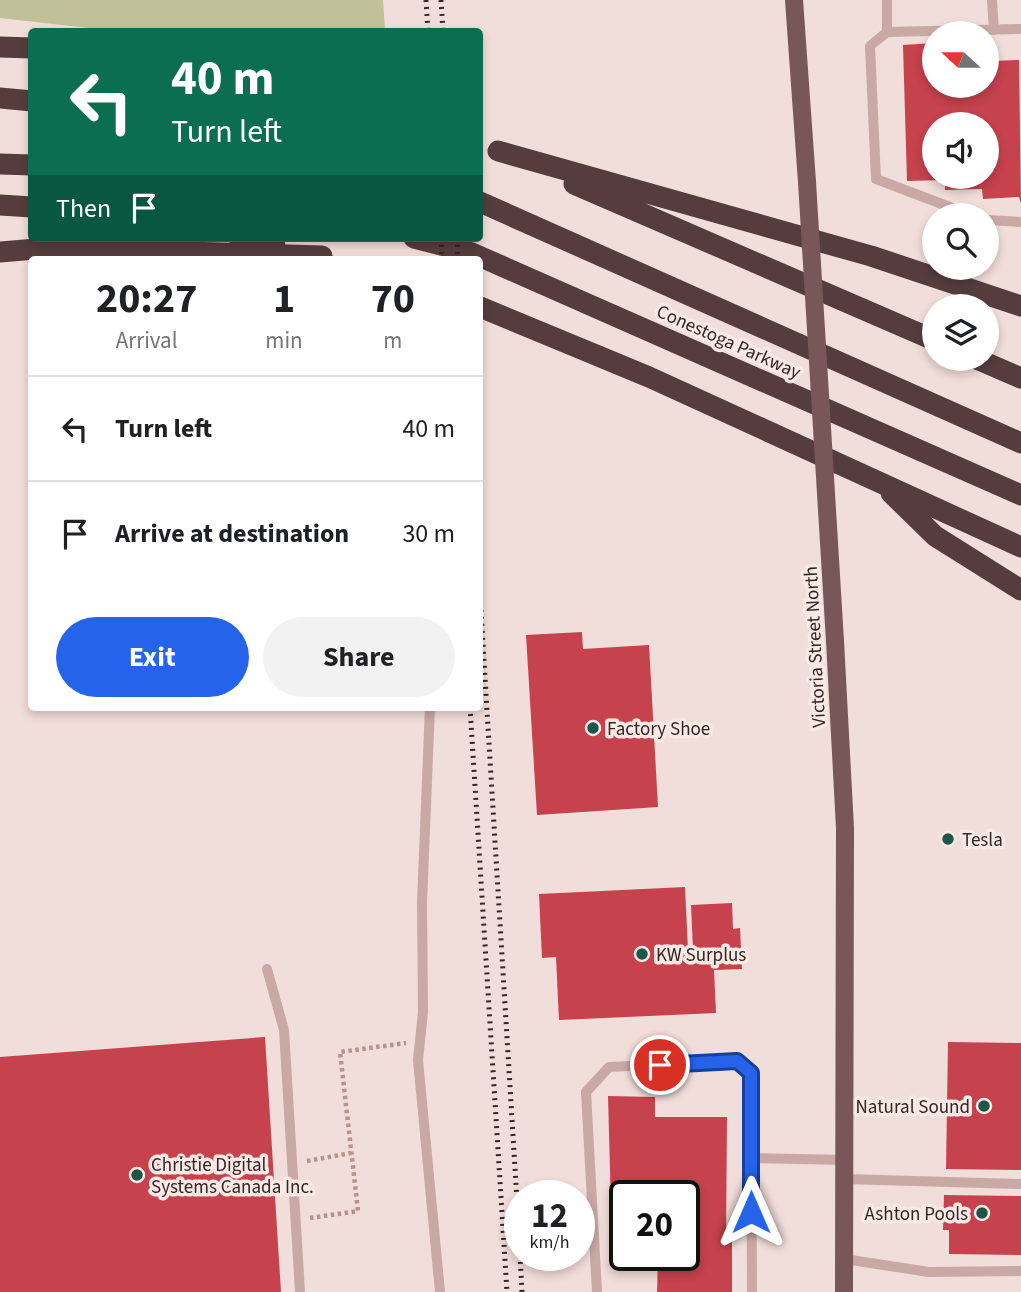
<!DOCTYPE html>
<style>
body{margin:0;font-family:"Source Sans 3",sans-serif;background:#f2f2f2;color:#202124;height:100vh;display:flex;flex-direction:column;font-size:26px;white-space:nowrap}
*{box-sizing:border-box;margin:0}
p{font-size:23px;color:#757577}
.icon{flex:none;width:38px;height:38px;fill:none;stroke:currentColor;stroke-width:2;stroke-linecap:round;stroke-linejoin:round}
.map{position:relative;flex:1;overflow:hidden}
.panel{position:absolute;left:28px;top:256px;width:455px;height:455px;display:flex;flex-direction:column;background:#fff;border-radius:7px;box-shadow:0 4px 10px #0003}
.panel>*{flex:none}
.guide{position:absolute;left:28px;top:28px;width:455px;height:214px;border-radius:7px;box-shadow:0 4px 10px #0003;background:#0b6e4f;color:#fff;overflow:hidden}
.needle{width:46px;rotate:291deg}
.tools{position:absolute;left:922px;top:21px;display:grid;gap:14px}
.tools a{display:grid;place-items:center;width:77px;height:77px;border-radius:50%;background:#fff;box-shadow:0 4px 10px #0003;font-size:35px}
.speed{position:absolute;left:504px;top:1180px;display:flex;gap:14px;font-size:35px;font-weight:700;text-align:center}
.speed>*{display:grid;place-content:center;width:91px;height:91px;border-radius:50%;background:#fff;box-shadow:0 4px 10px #0003;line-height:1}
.speed small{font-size:18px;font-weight:400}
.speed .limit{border:4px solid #111;border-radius:10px;background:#fff;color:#111}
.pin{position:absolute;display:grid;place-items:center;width:60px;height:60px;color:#fff;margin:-30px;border:4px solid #fff;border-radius:50%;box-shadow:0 2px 7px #0007}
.me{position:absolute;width:77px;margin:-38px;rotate:0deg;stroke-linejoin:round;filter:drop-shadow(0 0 5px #0008)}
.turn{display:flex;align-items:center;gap:24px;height:147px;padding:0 28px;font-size:32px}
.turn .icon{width:91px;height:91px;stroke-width:2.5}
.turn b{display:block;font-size:49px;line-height:60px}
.then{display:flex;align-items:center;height:66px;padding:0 28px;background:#0003;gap:14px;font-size:26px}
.eta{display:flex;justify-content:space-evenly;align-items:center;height:119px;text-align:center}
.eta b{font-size:42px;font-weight:700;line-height:49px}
.cta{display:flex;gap:14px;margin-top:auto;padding:14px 28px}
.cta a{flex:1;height:80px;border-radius:42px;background:#2563eb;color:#fff;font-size:28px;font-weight:700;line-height:80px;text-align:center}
.cta a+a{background:#f2f2f2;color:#202124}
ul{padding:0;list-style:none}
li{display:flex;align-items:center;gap:21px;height:105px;padding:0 28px;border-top:2px solid #e0e0e0}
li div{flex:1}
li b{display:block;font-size:26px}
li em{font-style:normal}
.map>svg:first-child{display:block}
</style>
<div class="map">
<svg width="1021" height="1292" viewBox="0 0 1021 1292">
<rect width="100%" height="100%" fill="#f1ddd9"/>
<path fill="#c0c099" d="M0 0H383L385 31 125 32 0 18Z"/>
<path fill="#c6424d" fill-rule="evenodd" d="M934 43V86H987V51H992V61L1019 60 1021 203 1019 197 983 199 982 189 945 190V180L907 181 903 45ZM934 124H987V177H934Z
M582 632 583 649 649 645 658 807 537 815 526 635Z
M685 887 688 950 693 949 691 905 732 903 733 929 740 928 742 969 714 970 716 1013 559 1020 556 957 542 958 539 894Z
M265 1037 281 1292H0V1057Z
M948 1042 1021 1043V1170L946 1169Z
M608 1096 655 1097V1117H727L726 1238 732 1237V1292H657L658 1255H684V1195H625V1244H612Z
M944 1195 1021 1196V1255L949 1254V1230H943Z"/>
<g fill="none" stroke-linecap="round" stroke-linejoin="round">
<path stroke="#b5938f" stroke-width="4.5" stroke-dasharray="3.5 3.5" stroke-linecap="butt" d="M307 1161 351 1153
M310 1218 358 1211 340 1052 406 1043"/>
<path stroke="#c9a9a5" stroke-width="10" d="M887 0V32L870 46 876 179 971 215
M992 0 994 30
M887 32 1021 29
M987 220 1021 222
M430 707 422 902 423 1012 418 1060 440 1292
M267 969 284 1030 300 1292
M751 1158 845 1160
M845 1179 1021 1184
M844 1259 929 1272 1021 1271
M597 1292 586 1092 609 1067 737 1061 751 1074 752 1292"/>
<path stroke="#775757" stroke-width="18" d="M794 0 807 182
M835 641 845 828 844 1292"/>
<path stroke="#553d3e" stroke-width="21" d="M0 47 32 48
M0 98 32 101
M498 151 871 256 1021 306
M0 164 32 165
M574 184 934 340
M480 202 1021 443
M0 205 32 207
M239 238 275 246
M414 238 472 253 1021 495
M0 252 48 248 322 256
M480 307 649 377 1021 547
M977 359 1021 378
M891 493 935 536 1021 590"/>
<path stroke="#342626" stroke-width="5" stroke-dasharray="2 5" stroke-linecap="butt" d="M426 0 428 32
M441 0 443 32
M441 238 442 259
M457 238 458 259
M480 596 520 1250
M470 707 507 1292
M520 1255 522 1292"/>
<path stroke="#775757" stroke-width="18" d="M807 182 835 641"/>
</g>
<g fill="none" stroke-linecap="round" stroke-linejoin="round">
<defs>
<path id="route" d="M660 1065 737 1061 751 1073V1212"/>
</defs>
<use href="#route" stroke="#184099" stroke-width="18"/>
<use href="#route" stroke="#2563eb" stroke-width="12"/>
</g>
<g fill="#1c5646" stroke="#f9e9e5" stroke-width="2.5">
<circle cx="593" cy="728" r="7"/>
<circle cx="948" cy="839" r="7"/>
<circle cx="642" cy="954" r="7"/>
<circle cx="984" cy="1106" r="7"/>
<circle cx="137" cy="1175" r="7"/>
<circle cx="982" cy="1213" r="7"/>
</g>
<g text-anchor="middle" stroke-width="7" stroke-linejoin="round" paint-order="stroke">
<g font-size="19" fill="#342626" stroke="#f9e9e5">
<text transform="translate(729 341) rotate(24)" y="7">Conestoga Parkway</text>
<text transform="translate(814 647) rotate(-93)" y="7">Victoria Street North</text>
</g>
<g font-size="19" fill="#342626" stroke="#f9e9e5" text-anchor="start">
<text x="607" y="735">Factory Shoe</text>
<text x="962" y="846">Tesla</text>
<text x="656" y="961">KW Surplus</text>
<text x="970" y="1113" text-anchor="end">Natural Sound</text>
<text x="151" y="1171">Christie Digital<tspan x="151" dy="22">Systems Canada Inc.</tspan></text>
<text x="968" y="1220" text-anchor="end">Ashton Pools</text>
</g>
</g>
</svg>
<div class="tools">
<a><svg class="needle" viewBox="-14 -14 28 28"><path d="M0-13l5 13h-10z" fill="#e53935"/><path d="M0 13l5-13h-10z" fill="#757577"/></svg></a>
<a><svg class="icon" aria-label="sound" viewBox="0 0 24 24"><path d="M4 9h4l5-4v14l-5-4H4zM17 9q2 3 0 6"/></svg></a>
<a><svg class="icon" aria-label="search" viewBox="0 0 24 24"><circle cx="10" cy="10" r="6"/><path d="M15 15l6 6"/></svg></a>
<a><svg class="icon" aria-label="layers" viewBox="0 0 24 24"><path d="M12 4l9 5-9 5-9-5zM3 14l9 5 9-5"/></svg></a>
</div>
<div class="speed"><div>12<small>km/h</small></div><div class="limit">20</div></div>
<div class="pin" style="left:660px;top:1065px;background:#d93025"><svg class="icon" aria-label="arrive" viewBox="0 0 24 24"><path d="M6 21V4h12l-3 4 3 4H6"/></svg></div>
<svg class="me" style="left:751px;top:1212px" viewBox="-20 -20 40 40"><path d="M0-17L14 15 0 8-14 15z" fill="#2563eb" stroke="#fff" stroke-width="4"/></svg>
<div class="guide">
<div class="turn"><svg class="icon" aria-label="left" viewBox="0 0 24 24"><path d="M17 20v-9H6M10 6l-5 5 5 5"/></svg><div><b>40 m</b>Turn left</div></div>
<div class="then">Then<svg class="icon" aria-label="arrive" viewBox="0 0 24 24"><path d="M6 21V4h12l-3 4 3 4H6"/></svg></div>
</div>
<section class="panel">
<div class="eta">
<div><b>20:27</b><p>Arrival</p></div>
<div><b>1</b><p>min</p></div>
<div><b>70</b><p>m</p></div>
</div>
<ul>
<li><svg class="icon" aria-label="left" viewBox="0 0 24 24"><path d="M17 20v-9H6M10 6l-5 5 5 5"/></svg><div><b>Turn left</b></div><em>40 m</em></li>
<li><svg class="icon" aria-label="arrive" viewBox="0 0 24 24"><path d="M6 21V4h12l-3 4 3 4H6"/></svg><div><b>Arrive at destination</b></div><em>30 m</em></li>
</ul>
<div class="cta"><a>Exit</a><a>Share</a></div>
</section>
</div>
